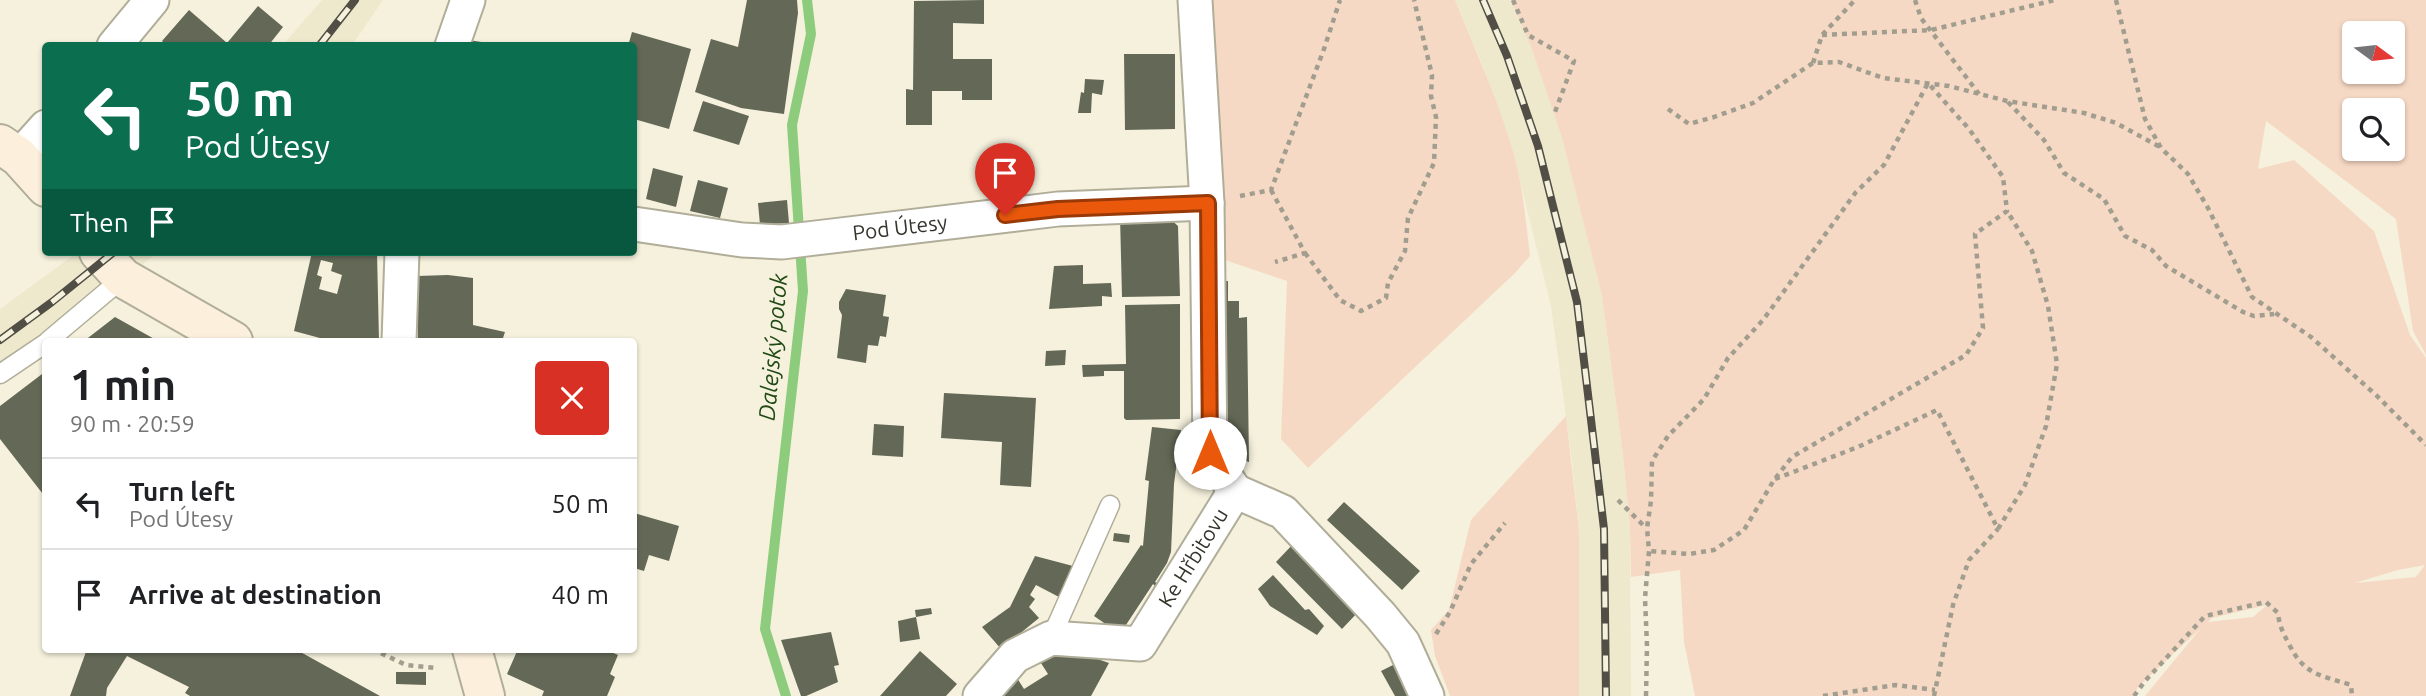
<!DOCTYPE html>
<meta charset="utf-8">
<style>
body{margin:0;font-family:Ubuntu,sans-serif;background:#f2f2f2;color:#202124;height:100vh;display:flex;flex-direction:column;font-size:26px;white-space:nowrap}
*{box-sizing:border-box;margin:0}
p{font-size:23px;color:#757577}
.icon{flex:none;width:38px;height:38px;fill:none;stroke:currentColor;stroke-width:2;stroke-linecap:round;stroke-linejoin:round}
.map{position:relative;flex:1;overflow:hidden}
.sheet{position:absolute;left:42px;top:338px;width:595px;height:315px;display:flex;flex-direction:column;background:#fff;border-radius:7px;box-shadow:0 2px 5px #0004}
.sheet>*{flex:none}
.banner{position:absolute;left:42px;top:42px;width:595px;height:214px;border-radius:7px;box-shadow:0 2px 5px #0004;background:#0b6e4f;color:#fff;overflow:hidden}
.needle{width:46px;rotate:105deg}
.controls{position:absolute;left:2342px;top:21px;display:grid;gap:14px}
.controls a{display:grid;place-items:center;width:63px;height:63px;border-radius:7px;background:#fff;box-shadow:0 2px 5px #0004;font-size:35px}
.pin{position:absolute;display:grid;place-items:center;width:60px;height:60px;color:#fff;margin:-72px -30px;border-radius:50% 50% 50% 0;rotate:-45deg;box-shadow:0 0 7px #0007}
.pin .icon{rotate:45deg}
.me{position:absolute;width:77px;margin:-38px;rotate:0deg;stroke-linejoin:round;filter:drop-shadow(0 0 5px #0008)}
.turn{display:flex;align-items:center;gap:24px;height:147px;padding:0 28px;font-size:32px}
.turn .icon{width:91px;height:91px;stroke-width:2.5}
.turn b{display:block;font-size:49px;line-height:60px}
.then{display:flex;align-items:center;height:66px;padding:0 28px;background:#0003;gap:14px;font-size:26px}
.round{display:grid;place-items:center;flex:none;width:74px;height:74px;border-radius:7px;background:#f2f2f2}
.summary{display:flex;align-items:center;justify-content:space-between;height:119px;padding:0 28px}
h1{font-size:42px;font-weight:700;line-height:52px}
ul{padding:0;list-style:none}
li{display:flex;align-items:center;gap:21px;height:91px;padding:0 28px;border-top:2px solid #e0e0e0}
li div{flex:1}
li b{display:block;font-size:26px}
li em{font-style:normal}
.map>svg:first-child{display:block}
</style>
<div class="map">
<svg width="2426" height="696" viewBox="0 0 2426 696">
<rect width="100%" height="100%" fill="#f5f1dd"/>
<path fill="#eee9cd" d="M322 0H383L352 45H283Z
M1455 0H1511L1531 47 1562 138 1602 296 1623 455 1630 528 1631 696H1579V531L1572 461 1551 306 1513 153 1483 66Z
M78 252H157L122 283 0 371V309Z"/>
<path fill="#f6d9c4" fill-rule="evenodd" d="M1207 0H1455C1476 51 1499 102 1514 155 1523 188 1526 222 1530 256L1514 274 1308 468 1281 439 1287 281 1225 260Z
M1511 0H2426V355L2413 331 2396 219 2266 121 2258 169 2294 160 2374 231 2410 335 2426 358V696H2145L2201 628 2138 687 2134 696H1695L1684 642 1680 570 1631 577 1630 528 1623 455 1602 296 1562 138 1531 47ZM2354 33H2392V72H2354ZM2354 110H2392V149H2354ZM2425 565 2416 577 2355 583 2398 570ZM2267 605 2253 617 2208 622 2212 618Z
M1566 416 1579 531V696H1450L1435 656 1431 630 1449 610 1471 520Z"/>
<g fill="none" stroke-linecap="round" stroke-linejoin="round">
<path stroke="#8dcc7d" stroke-width="10" d="M786 696 765 629 803 291 792 125 811 34 807 0"/>
</g>
<path fill="#646957" fill-rule="evenodd" d="M747 0H797L798 13 784 114 741 108 695 92 711 39 738 47Z
M984 0V24L953 23V59H992V100H962V91H932V125H906V89L913 90 914 1Z
M258 6 283 27 268 46H167L162 41 189 10 227 43Z
M632 32 691 49 669 129 634 119V80L636 70 634 69V46H628Z
M468 40 495 44V46H460Z
M1124 54H1175V129L1125 130Z
M1085 79 1104 80 1102 95 1092 93 1091 113H1078L1081 92 1084 93Z
M703 101 749 116 739 145 693 131Z
M653 168 683 176 676 207 646 199Z
M698 180 728 188 720 218 690 211Z
M787 200 789 223 760 225 758 203Z
M1120 216H1167L1178 226 1180 296 1122 297Z
M312 252H377L379 341H331L294 331ZM321 260 333 263 331 271 342 275 337 294 319 289 322 277 317 275Z
M1083 265V284L1111 283 1112 297 1102 296V306L1049 309 1054 266Z
M448 275 473 278V325L505 332 502 341H418L417 276Z
M1228 281V301H1239V318L1247 317 1249 462 1226 455 1218 282Z
M846 289 886 295 883 316 889 317 886 337 880 336 878 346 868 345 866 363 837 358 842 315 839 309V302Z
M1180 304V419L1126 420 1124 418V371H1104V376L1083 377 1082 365 1126 364 1125 305Z
M115 317 158 341H84Z
M1066 350 1065 365 1045 366 1046 351Z
M46 371V498L0 439V406Z
M944 393 1036 398 1031 487 1000 485 1002 442 941 438Z
M874 424 904 426 903 457 872 455Z
M1152 427 1181 430 1174 484 1171 552 1167 563 1155 582 1157 583 1155 586 1153 584 1120 634 1094 616 1141 545 1143 546 1149 481 1145 480Z
M1344 502 1420 571 1402 590 1327 520Z
M634 513 679 526 669 561 649 555 644 571 634 568Z
M1114 533 1130 535 1129 543 1113 541Z
M1295 542 1359 611 1342 629 1276 562Z
M1035 556 1073 566 1059 597 1036 585 1030 595 1035 599 1029 607 1039 618 1001 649 982 627 1010 607Z
M1273 575 1305 610 1309 609 1324 626 1317 635 1270 606 1258 589Z
M931 608 932 614 916 617 915 610Z
M916 617 920 639 900 642 898 621Z
M831 632 839 665 834 666 838 682 806 696H801L781 640Z
M87 649H295L380 696H190L185 693 189 687 127 656 107 688 106 696H70Z
M518 649H529L537 653 539 649H587L595 653 596 649H604L618 655 610 674 615 677 607 696H542L544 691 507 674Z
M920 651 957 684 946 696H880Z
M1077 652 1109 663 1091 696H1000L1017 678 1024 689 1048 674 1039 660 1052 654Z
M1395 664 1414 696H1395L1381 671Z
M396 672H426V685L396 684Z"/>
<g fill="none" stroke-linecap="round" stroke-linejoin="round">
<defs>
<path id="lane" d="M48 341 123 278
M0 374 46 343
M1051 638 1110 505"/>
<g id="street">
<path d="M1195 0 1207 203 1210 453 1235 491"/>
<path d="M114 46 152 0"/>
<path d="M452 46 468 0"/>
<path d="M19 157 46 127"/>
<path id="s1" d="M634 224 742 240 782 242 1058 209 1207 203"/>
<path d="M399 341 402 252"/>
<path d="M1235 491 1283 512 1380 615 1403 643 1427 696"/>
<path id="s2" d="M980 696 1015 656 1051 638 1140 644 1235 491"/>
</g>
<path id="secondary" d="M0 144 19 157 46 187
M99 252 123 278 233 341
M472 649 485 696"/>
</defs>
<use href="#lane" stroke="#b0ad99" stroke-width="21"/>
<use href="#street" stroke="#b0ad99" stroke-width="37"/>
<use href="#secondary" stroke="#b0ad99" stroke-width="42"/>
<path stroke="#a19e8f" stroke-width="4.5" stroke-dasharray="5 5" stroke-linecap="butt" d="M1513 0 1528 35 1574 61 1555 112
M1915 0 1921 18 1979 94
M2116 0 2145 119 2161 148 2188 174 2208 208 2252 297 2311 337 2376 395 2426 445
M1822 35 1931 30 2055 0
M1813 63 1822 35 1855 0
M2008 102 2044 140 2064 173 2104 199 2125 236 2152 250 2166 266 2243 312 2254 316 2274 314
M1668 109 1689 124 1714 117 1753 103 1813 63 1839 62 1883 78 1949 86 2007 101 2084 113 2116 123 2160 147
M1271 190 1305 253 1275 262
M1240 196 1271 190 1324 49 1340 0
M1305 253 1340 300 1361 311 1386 298 1388 283 1405 251 1408 218 1434 163 1436 117 1431 96 1432 75 1414 0
M1775 479 1858 447 1937 410 1998 529 2025 485 2046 426 2057 364 2048 306 2032 251 2007 211
M1618 500 1646 528
M1436 634 1450 612 1471 564 1505 523
M372 649 406 665 435 668
M1646 696 1647 646 1645 598 1649 551 1647 528 1651 501 1652 461 1668 436 1704 399 1728 358 1763 320 1856 192 1884 165 1928 83 1969 129 2003 177 2007 211 1975 234 1983 328 1966 355 1792 457 1774 480 1744 530 1714 550 1689 554 1649 551
M1823 696 1896 685 1935 690
M1934 696 1953 605 1969 560 1998 529
M2134 696 2145 681 2205 616 2266 602 2278 613C2279 625 2283 633 2289 644 2304 675 2320 675 2351 685L2352 696"/>
<use href="#lane" stroke="#fff" stroke-width="18"/>
<use href="#street" stroke="#fff" stroke-width="33"/>
<use href="#secondary" stroke="#fcf0dd" stroke-width="38"/>
<defs>
<path id="rail" d="M1483 0 1507 56 1538 146 1577 302 1604 529 1606 696
M319 46 355 0
M0 340 52 302 114 252"/>
</defs>
<use href="#rail" stroke="#504e45" stroke-width="8"/>
<use href="#rail" stroke="#f5f1dd" stroke-width="5" stroke-dasharray="16" stroke-linecap="butt"/>
</g>
<g fill="none" stroke-linecap="round" stroke-linejoin="round">
<defs>
<path id="route" d="M1005 215 1058 209 1208 203 1210 453"/>
</defs>
<use href="#route" stroke="#983908" stroke-width="18"/>
<use href="#route" stroke="#ea580c" stroke-width="12"/>
</g>
<g text-anchor="middle" stroke-width="7" stroke-linejoin="round" paint-order="stroke">
<g font-size="21" fill="#35342c" stroke="#f5f1dd">
<text dy="7" stroke="none"><textPath href="#s1" startOffset="268">Pod Útesy</textPath></text>
<text dy="7" stroke="none"><textPath href="#s2" startOffset="284">Ke Hřbitovu</textPath></text>
</g>
<g font-size="23" font-style="italic" fill="#204914" stroke="#f5f1dd">
<text transform="translate(773 347) rotate(-85)" y="8">Dalejský potok</text>
</g>
</g>
</svg>
<div class="controls">
<a><svg class="needle" viewBox="-14 -14 28 28"><path d="M0-13l5 13h-10z" fill="#e53935"/><path d="M0 13l5-13h-10z" fill="#757577"/></svg></a>
<a><svg class="icon" aria-label="search" viewBox="0 0 24 24"><circle cx="10" cy="10" r="6"/><path d="M15 15l6 6"/></svg></a>
</div>
<div class="pin" style="left:1005px;top:215px;background:#d93025"><svg class="icon" aria-label="arrive" viewBox="0 0 24 24"><path d="M6 21V4h12l-3 4 3 4H6"/></svg></div>
<svg class="me" style="left:1210px;top:453px" viewBox="-20 -20 40 40"><circle r="19" fill="#fff"/><path d="M0-13L10 11 0 6-10 11z" fill="#ea580c"/></svg>
<div class="banner">
<div class="turn"><svg class="icon" aria-label="left" viewBox="0 0 24 24"><path d="M17 20v-9H6M10 6l-5 5 5 5"/></svg><div><b>50 m</b>Pod Útesy</div></div>
<div class="then">Then<svg class="icon" aria-label="arrive" viewBox="0 0 24 24"><path d="M6 21V4h12l-3 4 3 4H6"/></svg></div>
</div>
<section class="sheet">
<div class="summary"><div><h1>1 min</h1><p>90 m · 20:59</p></div><a class="round" style="background:#d93025;color:#fff"><svg class="icon" aria-label="close" viewBox="0 0 24 24"><path d="M6 6l12 12M18 6L6 18"/></svg></a></div>
<ul>
<li><svg class="icon" aria-label="left" viewBox="0 0 24 24"><path d="M17 20v-9H6M10 6l-5 5 5 5"/></svg><div><b>Turn left</b><p>Pod Útesy</p></div><em>50 m</em></li>
<li><svg class="icon" aria-label="arrive" viewBox="0 0 24 24"><path d="M6 21V4h12l-3 4 3 4H6"/></svg><div><b>Arrive at destination</b></div><em>40 m</em></li>
</ul>
</section>
</div>
